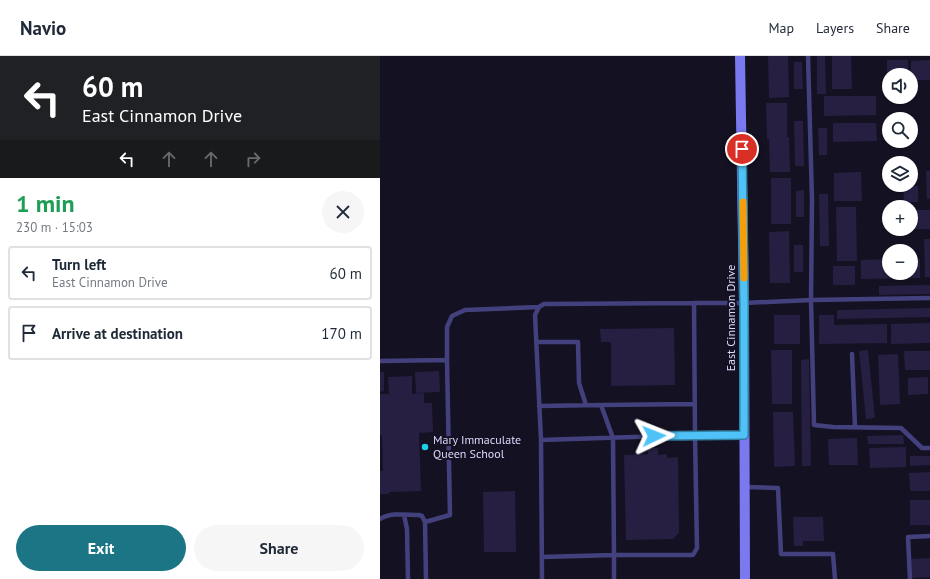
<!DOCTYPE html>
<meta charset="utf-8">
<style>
body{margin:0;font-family:"PT Sans",sans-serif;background:#f6f6f7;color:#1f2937;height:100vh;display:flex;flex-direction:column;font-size:15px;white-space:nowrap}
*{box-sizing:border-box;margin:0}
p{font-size:13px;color:#747a83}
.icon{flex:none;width:22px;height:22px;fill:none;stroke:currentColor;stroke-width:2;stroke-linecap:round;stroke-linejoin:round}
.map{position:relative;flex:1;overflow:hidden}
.drawer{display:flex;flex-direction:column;background:#fff;width:380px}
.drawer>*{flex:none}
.hud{background:#202124;color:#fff;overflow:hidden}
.controls{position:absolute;left:502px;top:12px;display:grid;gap:8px}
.controls a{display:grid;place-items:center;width:36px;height:36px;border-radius:50%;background:#fff;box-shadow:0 1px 3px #0004;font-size:20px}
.pin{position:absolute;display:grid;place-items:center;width:34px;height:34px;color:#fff;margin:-17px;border:2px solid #fff;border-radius:50%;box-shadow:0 1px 4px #0007}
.me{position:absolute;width:44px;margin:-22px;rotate:88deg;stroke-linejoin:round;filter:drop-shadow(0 0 3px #0008)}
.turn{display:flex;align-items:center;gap:14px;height:84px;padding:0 16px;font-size:18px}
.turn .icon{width:52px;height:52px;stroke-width:2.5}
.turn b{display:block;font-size:28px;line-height:34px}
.lanes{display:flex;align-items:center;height:38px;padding:0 16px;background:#0003;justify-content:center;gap:20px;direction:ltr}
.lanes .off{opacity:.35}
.round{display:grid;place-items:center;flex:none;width:42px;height:42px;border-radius:21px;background:#f6f6f7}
.summary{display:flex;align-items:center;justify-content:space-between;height:68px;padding:0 16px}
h1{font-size:24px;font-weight:700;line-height:30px;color:#1e9e55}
.button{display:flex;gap:8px;margin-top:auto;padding:8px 16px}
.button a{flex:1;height:46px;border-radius:24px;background:#1c7585;color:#fff;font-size:16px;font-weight:700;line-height:46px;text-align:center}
.button a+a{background:#f6f6f7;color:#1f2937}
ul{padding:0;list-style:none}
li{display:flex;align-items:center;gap:12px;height:54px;margin:0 8px 6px;padding:0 8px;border:2px solid #e0e1e3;border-radius:4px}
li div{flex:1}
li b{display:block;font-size:15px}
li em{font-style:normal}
header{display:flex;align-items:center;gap:24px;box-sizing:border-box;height:56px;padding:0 20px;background:#fff;border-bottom:1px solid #e0e1e3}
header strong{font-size:19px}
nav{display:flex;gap:22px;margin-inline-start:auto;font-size:14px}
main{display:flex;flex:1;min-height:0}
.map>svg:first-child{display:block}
</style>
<header>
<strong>Navio</strong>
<nav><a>Map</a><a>Layers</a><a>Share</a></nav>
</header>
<main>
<section class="drawer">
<div class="hud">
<div class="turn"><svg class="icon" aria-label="left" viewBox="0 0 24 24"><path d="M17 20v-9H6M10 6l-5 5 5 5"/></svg><div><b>60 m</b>East Cinnamon Drive</div></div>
<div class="lanes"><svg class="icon" aria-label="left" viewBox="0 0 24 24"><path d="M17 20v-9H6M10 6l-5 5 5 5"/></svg><svg class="icon off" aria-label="ahead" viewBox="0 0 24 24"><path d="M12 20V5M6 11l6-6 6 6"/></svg><svg class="icon off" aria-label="ahead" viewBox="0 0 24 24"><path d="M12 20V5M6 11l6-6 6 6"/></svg><svg class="icon off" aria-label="right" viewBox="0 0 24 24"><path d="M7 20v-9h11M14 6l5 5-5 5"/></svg></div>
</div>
<div class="summary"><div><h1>1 min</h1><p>230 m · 15:03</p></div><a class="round"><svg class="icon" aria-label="close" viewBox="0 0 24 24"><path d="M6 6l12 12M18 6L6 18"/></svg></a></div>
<ul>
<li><svg class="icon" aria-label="left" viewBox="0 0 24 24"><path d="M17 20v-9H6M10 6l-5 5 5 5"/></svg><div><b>Turn left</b><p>East Cinnamon Drive</p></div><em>60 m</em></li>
<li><svg class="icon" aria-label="arrive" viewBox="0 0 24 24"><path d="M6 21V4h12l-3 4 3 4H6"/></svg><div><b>Arrive at destination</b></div><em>170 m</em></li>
</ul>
<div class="button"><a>Exit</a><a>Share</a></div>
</section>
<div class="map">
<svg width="550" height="523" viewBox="0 0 550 523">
<rect width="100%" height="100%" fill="#141123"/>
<path fill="#261f42" d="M388 0H408L409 41 389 42Z
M437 0H445L446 38H437Z
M452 0H471L472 33H452Z
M507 4H528V19H509V22H507Z
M550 4V24H531V5Z
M414 6H422L423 33H414Z
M444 40H496V59L444 60Z
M386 47H407V81H409L410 116H390L389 83H387Z
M414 65H423L424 110H415Z
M453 67H496L497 85 453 86Z
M438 72H447V99H439Z
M546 115H550V143H547Z
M481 116 482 145H454V117Z
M391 122H411V168H391Z
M523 130H538V146H524Z
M424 134V161H416V135Z
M439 138H448L449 190H440Z
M456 151H476L477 205H457Z
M531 154H550V173H531Z
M409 175 410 227H390L389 176Z
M544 183H550V221H545Z
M414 189H423V216H414Z
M509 203V217H531V203H540V222L481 223V204Z
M453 210H475V229H453Z
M550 229V238L499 239V230Z
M550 252V261L457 263V254Z
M394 259H420V288H394Z
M439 259H454V269L507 268V287L439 288Z
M550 267V287L511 288V268Z
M294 272 295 329 231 330V286H221L220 273Z
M391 294H412V348H392Z
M488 294 495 362 486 363 479 295Z
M524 295H550V314H525Z
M518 298 520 348 500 349 498 299Z
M429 303 431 410H422L421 304Z
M59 315 60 336 36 337 35 316Z
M0 316H4V335L0 336Z
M32 320V338L44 337V347H52L53 376 39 377 41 435 9 436V438H0V415H3L2 379H0V338H9L8 321Z
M548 321V338L528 339V322Z
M393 356H413L415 410 394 411Z
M523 379 524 388H488L487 380Z
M477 382 478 409H449L448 383Z
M526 391V411L490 412 489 392Z
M268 392H278V399L287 398V402L298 401 299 477 293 483 246 484 244 399 268 398Z
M530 400H550V409L530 410Z
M550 416V435H530L529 417Z
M135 435 136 496H104L103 436Z
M530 444H550V469H530Z
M413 461H443L444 485H423V490H414Z
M550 502V521L532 522 531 503Z"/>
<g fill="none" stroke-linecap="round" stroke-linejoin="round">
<path stroke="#43417d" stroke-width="4.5" d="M428 0 432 144 431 244 434 369 453 371 521 372 542 392H550
M156 286H198L199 327 206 349
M472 298 475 371
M67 304V271L72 260 85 254 159 251
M0 305 67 304 70 459 45 466
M159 350 221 349
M365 379H315L314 247H364L431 244 550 242
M161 384 162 523
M365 431 398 432 401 498H453L455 523
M24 459 27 473 28 523
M0 463C11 456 27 459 39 459L42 460 45 466 46 523
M162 501 234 499 233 382 221 349 315 348
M234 523V499H313L317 492 315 379 161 384 155 259 159 251 164 248 314 247
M530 523 528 481 550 480"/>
<path stroke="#7b79f0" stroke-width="10" d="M360 0 364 247 365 523"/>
</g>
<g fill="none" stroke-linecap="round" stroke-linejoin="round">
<defs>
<path id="route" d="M274 380 364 379V247L362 93"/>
</defs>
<use href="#route" stroke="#337fa1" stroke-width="10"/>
<use href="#route" stroke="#4fc3f7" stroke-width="7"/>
<path stroke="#f59e0b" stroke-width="7" d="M363 146 364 222"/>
</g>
<circle fill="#19d2e5" stroke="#141123" stroke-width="1.5" cx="45" cy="391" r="4"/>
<g text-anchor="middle" stroke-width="4" stroke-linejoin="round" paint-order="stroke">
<g font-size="12" fill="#dbd8fb" stroke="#141123">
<text transform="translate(351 262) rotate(-90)" y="4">East Cinnamon Drive</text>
</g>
<g font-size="12" fill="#dbd8fb" stroke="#141123" text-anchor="start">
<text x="53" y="388">Mary Immaculate<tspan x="53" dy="14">Queen School</tspan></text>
</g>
</g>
</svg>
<div class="controls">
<a><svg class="icon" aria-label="sound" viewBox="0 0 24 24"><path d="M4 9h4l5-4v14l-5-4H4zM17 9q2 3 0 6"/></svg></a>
<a><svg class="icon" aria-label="search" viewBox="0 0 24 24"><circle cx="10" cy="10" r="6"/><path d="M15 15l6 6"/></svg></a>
<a><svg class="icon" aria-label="layers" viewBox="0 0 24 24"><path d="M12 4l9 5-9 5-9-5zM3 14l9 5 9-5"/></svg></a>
<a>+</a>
<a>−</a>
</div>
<div class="pin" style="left:362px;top:93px;background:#d93025"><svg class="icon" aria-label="arrive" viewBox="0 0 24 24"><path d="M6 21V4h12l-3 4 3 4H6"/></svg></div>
<svg class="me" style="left:274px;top:380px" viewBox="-20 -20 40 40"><path d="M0-17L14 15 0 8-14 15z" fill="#4fc3f7" stroke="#fff" stroke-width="4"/></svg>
</div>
</main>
